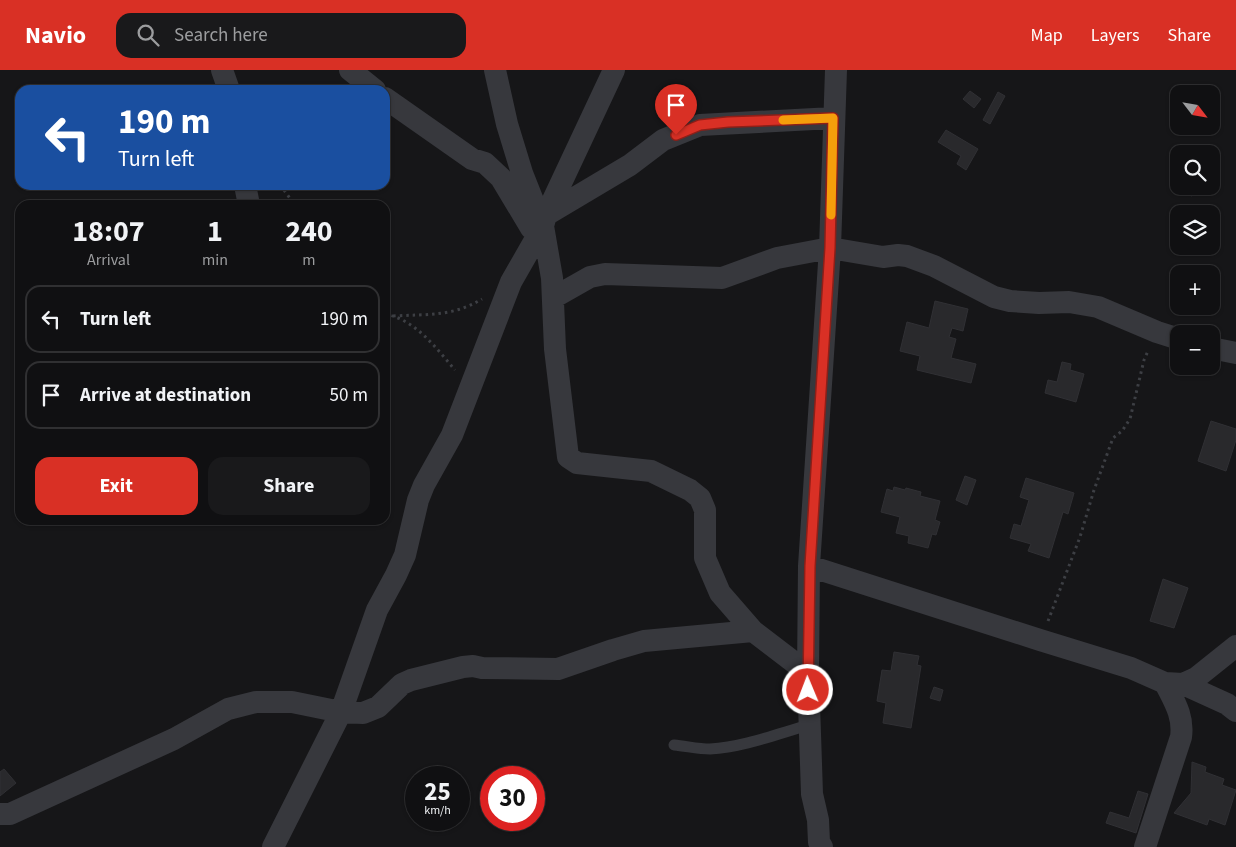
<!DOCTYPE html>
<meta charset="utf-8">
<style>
body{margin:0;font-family:"Source Sans 3",sans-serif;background:#19191b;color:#f1f3f6;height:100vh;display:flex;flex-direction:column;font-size:19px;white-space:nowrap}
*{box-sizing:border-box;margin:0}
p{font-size:16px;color:#9c9d9f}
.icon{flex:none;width:28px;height:28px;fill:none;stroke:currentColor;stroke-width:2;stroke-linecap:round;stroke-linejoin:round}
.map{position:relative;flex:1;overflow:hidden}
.sheet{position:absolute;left:15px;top:130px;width:375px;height:325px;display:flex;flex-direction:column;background:#101012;border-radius:15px;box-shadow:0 1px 4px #0004,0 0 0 1px #303032}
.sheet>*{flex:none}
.guide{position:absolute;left:15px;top:15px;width:375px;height:105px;border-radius:15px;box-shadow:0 1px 4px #0004,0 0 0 1px #303032;background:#1a4fa0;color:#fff;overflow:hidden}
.needle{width:32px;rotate:121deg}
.controls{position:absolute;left:1170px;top:15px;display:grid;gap:10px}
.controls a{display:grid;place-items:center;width:50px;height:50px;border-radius:10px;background:#101012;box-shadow:0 1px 4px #0004,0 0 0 1px #303032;font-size:25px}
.speed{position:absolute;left:405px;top:696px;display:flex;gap:10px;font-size:25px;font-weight:700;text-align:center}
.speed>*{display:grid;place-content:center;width:65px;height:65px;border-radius:50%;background:#101012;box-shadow:0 1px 4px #0004,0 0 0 1px #303032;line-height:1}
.speed small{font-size:12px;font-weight:400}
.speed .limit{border:8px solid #d22;background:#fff;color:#111}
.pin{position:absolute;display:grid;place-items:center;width:42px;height:42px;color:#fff;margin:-51px -21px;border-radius:50% 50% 50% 0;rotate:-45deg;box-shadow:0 0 5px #0007}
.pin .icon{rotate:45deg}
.me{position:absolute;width:55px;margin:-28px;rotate:359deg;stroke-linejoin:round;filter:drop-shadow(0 0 4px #0008)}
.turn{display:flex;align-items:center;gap:18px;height:105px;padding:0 20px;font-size:22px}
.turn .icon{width:65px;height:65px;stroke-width:2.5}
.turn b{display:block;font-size:35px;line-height:42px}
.eta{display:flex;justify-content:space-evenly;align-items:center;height:85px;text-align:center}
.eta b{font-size:30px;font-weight:700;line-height:35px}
.cta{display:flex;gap:10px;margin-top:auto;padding:10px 20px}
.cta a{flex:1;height:58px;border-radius:15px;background:#d93025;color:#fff;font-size:20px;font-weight:700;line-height:58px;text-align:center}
.cta a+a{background:#19191b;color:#f1f3f6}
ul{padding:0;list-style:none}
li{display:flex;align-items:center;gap:15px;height:68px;margin:0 10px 8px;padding:0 10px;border:2px solid #303032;border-radius:15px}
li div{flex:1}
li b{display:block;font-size:19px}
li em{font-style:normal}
header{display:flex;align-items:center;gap:30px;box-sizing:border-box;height:70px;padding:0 25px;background:#d93025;color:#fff}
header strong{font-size:24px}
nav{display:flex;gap:28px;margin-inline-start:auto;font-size:18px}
.search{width:350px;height:45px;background:#19191b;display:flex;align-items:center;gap:12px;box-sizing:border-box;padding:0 18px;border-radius:15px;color:#9c9d9f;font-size:19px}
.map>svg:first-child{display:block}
</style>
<header>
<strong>Navio</strong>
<div class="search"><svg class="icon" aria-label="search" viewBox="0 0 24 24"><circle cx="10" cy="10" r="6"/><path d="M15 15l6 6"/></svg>Search here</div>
<nav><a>Map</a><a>Layers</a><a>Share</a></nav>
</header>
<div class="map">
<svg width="1236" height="777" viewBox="0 0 1236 777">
<rect width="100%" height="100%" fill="#161618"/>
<path fill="#29292c" stroke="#303034" d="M970 21 981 29 974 38 963 29Z
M998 22 1005 26 990 54 983 50Z
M946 60 978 79 966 100 957 94 961 86 938 72Z
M1179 101V116L1195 117 1192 126 1173 120Z
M935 231 968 239 963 261 952 258 949 267 956 269 951 288 976 294 971 313 917 300 920 286 900 281 907 252 929 258Z
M1062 292 1071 294 1070 300 1084 304 1076 332 1045 323 1048 310 1057 312Z
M1211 351 1236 359V370L1226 401 1198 391Z
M965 406 976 410 967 435 956 430Z
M1026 408 1074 423 1068 444 1063 442 1049 488 1028 481 1031 474 1010 468 1014 454 1021 456 1029 430 1020 427Z
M894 417 905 420 906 418 921 422 920 426 940 431 935 450 940 452 936 465 932 464 928 478 908 473 909 466 896 463 900 447 881 442 887 419 893 421Z
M1163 509 1188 518 1174 558 1150 551Z
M894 582 919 586 917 595 921 596 911 658 883 653 886 633 877 631 882 600 891 601Z
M934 617 943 620 940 631 930 628Z
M1192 692 1206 697 1205 702 1224 709 1222 715 1236 720 1225 755 1209 749 1207 755 1174 743 1191 723Z
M4 699 16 713 0 726V702Z
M1138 721 1148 724 1136 763 1106 753 1110 742 1129 748Z"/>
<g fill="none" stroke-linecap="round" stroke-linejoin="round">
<path stroke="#3d3f44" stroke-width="3" stroke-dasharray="2.5 4" stroke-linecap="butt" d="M280 115 295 135
M385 244C416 250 436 278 455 300
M393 246C427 244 452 247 482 229
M1048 551 1080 467 1094 420 1113 368 1122 361 1130 349 1144 290 1148 281"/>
<path stroke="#37383d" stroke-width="11" d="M674 675C686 676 698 679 710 679 743 677 777 664 809 655"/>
<path stroke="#37383d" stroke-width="22" d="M222 0 229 20
M350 0 375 20
M495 0 507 54 522 103 543 156 552 208 555 279 568 387 577 393 651 401 690 420 700 428 705 440V488L720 523 753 561 808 603
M385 28 472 89 485 93 501 108 531 158
M245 115 249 135
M546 145 630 95 663 70 700 55 833 48
M553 228 590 207 605 204 722 208 777 188 830 178 883 187 898 185 907 186 934 196 994 227 1010 231 1039 233 1069 232 1098 237 1157 262 1179 269
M1211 278 1236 283
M809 496 1040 570 1131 598 1165 613 1183 614 1196 608 1236 576
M1183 614 1227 634 1236 641
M0 744H10L174 669 228 639 256 632H292L341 642 363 643 378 637 402 614 411 610 463 597 473 596 482 598 558 599 613 580 644 571 753 561
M273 777 341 642 377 540 396 505 405 485 418 430 424 415 452 365 511 212 543 156 546 145 614 0
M822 777 819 772 818 750 812 724 808 603 809 496 830 178 836 0
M1145 777 1181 667C1184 646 1174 631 1165 613"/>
</g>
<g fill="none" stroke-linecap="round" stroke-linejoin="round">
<defs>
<path id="route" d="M676 65 700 55 728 52 833 48 830 178 810 496 808 620"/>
</defs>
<use href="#route" stroke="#8d1f18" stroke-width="12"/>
<use href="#route" stroke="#d93025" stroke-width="9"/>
<path stroke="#f59e0b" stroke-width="9" d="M783 50 833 48 831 145"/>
</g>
</svg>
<div class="controls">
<a><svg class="needle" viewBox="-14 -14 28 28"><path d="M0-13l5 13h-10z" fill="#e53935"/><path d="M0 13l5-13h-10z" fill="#9c9d9f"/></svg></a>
<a><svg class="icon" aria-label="search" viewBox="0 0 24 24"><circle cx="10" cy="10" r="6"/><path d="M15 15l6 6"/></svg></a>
<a><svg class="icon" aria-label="layers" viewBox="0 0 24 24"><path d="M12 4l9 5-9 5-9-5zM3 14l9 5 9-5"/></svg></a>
<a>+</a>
<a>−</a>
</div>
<div class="speed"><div>25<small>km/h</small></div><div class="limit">30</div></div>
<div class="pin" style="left:676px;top:65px;background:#d93025"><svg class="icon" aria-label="arrive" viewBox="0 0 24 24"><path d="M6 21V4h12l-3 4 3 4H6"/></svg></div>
<svg class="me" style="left:808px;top:620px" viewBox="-20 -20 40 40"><circle r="17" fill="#d93025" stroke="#fff" stroke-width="3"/><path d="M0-11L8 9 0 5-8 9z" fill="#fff"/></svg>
<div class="guide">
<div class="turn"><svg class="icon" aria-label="left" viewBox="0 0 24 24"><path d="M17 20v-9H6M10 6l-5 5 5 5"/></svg><div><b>190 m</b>Turn left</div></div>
</div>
<section class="sheet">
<div class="eta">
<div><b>18:07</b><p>Arrival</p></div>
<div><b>1</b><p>min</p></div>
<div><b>240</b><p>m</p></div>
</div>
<ul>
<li><svg class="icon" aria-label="left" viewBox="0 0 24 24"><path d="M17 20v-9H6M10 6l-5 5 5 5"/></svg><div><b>Turn left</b></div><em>190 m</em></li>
<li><svg class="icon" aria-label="arrive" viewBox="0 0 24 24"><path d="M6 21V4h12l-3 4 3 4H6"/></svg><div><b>Arrive at destination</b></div><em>50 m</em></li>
</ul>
<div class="cta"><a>Exit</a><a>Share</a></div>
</section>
</div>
